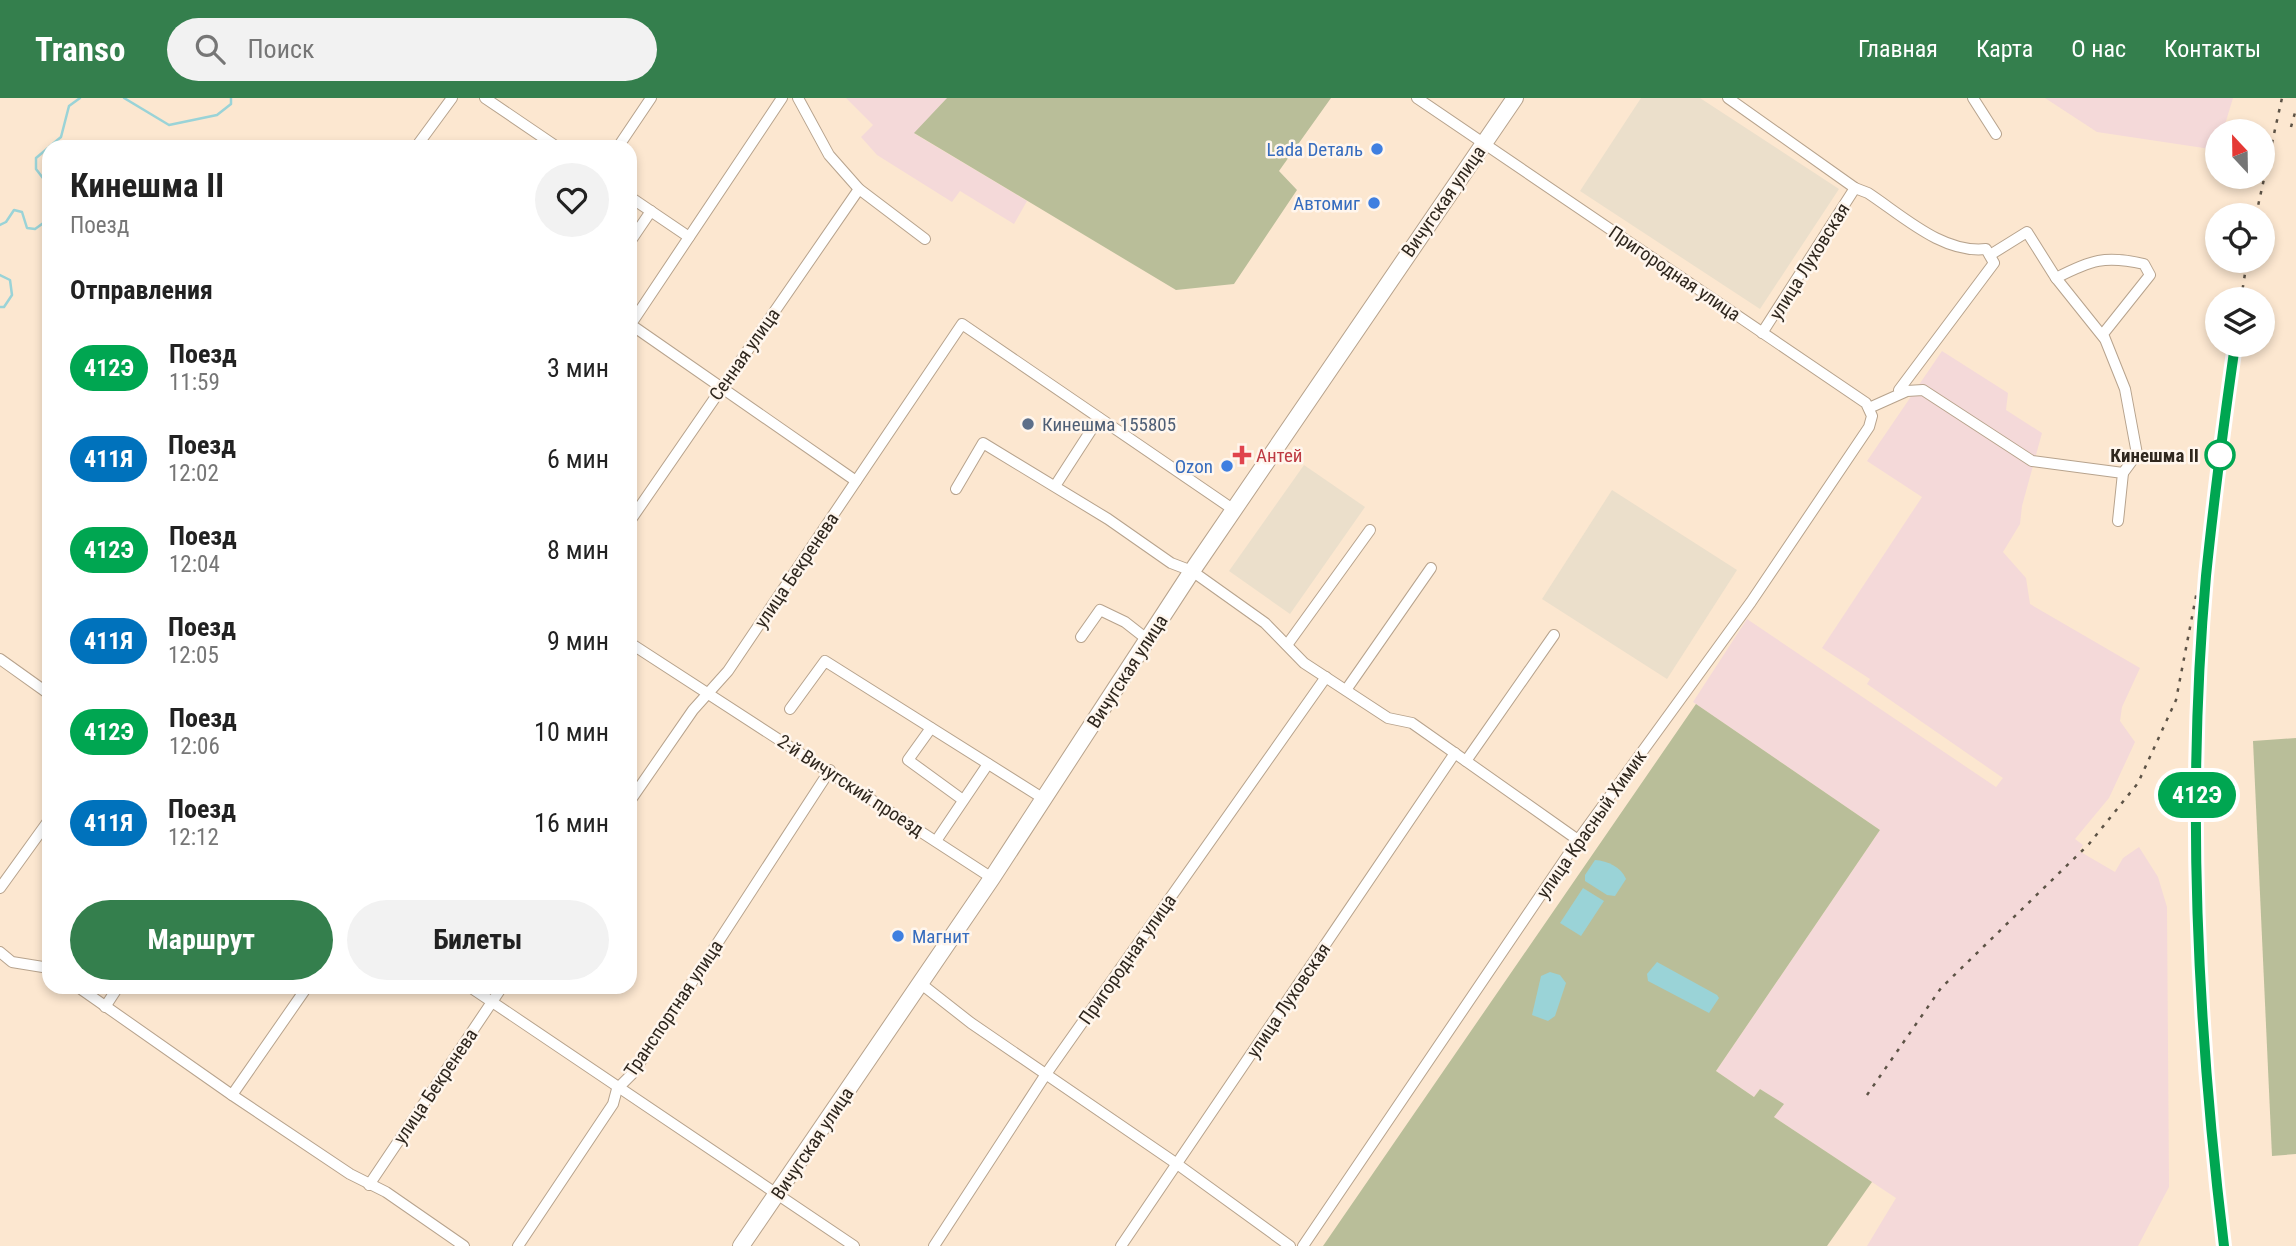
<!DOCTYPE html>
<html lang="ru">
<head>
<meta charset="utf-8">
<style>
	:root { --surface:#fff; --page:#f2f2f2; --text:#222; --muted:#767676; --accent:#347f4d }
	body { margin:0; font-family:"Roboto Condensed",sans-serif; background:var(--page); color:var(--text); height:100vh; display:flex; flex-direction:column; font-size:26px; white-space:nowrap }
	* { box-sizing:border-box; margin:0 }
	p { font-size:23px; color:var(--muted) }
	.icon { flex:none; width:38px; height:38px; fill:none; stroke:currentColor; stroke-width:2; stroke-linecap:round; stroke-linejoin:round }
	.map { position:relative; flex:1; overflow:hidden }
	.details { position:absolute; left:42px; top:42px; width:595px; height:854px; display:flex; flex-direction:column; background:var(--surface); border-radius:21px; box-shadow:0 4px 10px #0003 }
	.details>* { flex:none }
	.badge { padding:0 14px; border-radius:23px; font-size:24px; line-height:46px }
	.needle { width:46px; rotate:338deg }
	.buttons { position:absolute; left:2205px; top:21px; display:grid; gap:14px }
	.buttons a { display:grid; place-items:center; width:70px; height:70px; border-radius:50%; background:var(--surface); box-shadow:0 4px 10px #0003; font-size:35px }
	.map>.badge { position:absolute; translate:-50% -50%; box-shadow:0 0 0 4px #fff }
	h2 { padding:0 28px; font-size:26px; line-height:63px }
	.round { display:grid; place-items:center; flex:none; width:74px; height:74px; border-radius:37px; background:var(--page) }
	.head { display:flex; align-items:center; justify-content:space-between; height:119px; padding:0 28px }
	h1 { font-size:33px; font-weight:700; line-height:52px }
	.cta { display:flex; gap:14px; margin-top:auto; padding:14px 28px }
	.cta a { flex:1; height:80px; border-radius:42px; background:var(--accent); color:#fff; font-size:28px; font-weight:700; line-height:80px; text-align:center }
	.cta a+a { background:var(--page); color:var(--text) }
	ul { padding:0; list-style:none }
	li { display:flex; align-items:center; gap:21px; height:91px; padding:0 28px }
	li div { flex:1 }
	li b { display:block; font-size:26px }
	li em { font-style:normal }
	li .badge { min-width:77px; font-weight:700; text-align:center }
	header { display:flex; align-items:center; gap:42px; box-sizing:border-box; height:98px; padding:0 35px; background:var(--accent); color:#fff }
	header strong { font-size:33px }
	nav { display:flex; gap:38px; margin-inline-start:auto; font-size:24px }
	.search { width:490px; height:63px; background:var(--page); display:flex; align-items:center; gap:18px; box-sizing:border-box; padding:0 24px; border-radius:38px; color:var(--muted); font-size:26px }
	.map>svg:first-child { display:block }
</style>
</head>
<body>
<header>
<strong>Transo</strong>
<div class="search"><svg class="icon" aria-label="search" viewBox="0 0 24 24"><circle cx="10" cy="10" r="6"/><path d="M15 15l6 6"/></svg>Поиск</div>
<nav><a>Главная</a><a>Карта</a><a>О нас</a><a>Контакты</a></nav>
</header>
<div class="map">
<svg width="2296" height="1148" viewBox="0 0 2296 1148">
	<rect width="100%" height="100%" fill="#fce7d0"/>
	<g fill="#f4d9d9">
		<polygon points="846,0 947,0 915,36 1027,103 1014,126 960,93 952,104 877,57 861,39 873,27"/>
		<polygon points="2045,0 2233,0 2223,33 2217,33 2217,52 2097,34"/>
		<polygon points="1942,253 2008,295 2006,312 2042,335 2022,408 2020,426 2003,454 2026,480 2030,506 2140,570 2122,609 2120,623 2135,644 2109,700 2075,741 2083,747 2079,753 2115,774 2123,760 2139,749 2158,779 2167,809 2169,1089 2138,1148 1867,1148 1896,1100 1774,1019 1783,1006 1760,991 1754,999 1716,973 1880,732 1693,604 1747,521 1996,689 2003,680 1867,586 1870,581 1822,550 1922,399 1867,363"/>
	</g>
	<g fill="#ebdfcb">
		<polygon points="1641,0 1700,0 1839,91 1760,211 1580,93"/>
		<polygon points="1304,367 1365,409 1290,516 1229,473"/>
		<polygon points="1612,392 1737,472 1667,581 1542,501"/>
	</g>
	<g fill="#b9be99">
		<polygon points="947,0 1331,0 1279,73 1297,92 1234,186 1176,192 914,35"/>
		<polygon points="1696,606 1880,732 1716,973 1754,999 1760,991 1784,1006 1774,1019 1872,1084 1827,1148 1323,1148"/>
		<polygon points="2296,640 2296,1056 2272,1058 2253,643"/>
	</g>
	<g fill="#9ad3d7">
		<path d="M1595 762C1608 763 1621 769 1626 781L1615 798 1607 797 1585 783V777Z"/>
		<polygon points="1583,790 1604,803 1581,838 1560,825"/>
		<polygon points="1657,864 1717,897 1719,900 1709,915 1648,883 1647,876"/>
		<polygon points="1550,874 1560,877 1566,885 1555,918 1548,923 1532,917 1541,878"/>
	</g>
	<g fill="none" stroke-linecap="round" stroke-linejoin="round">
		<g stroke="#9ad3d7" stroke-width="2.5">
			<polyline points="124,0 169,27 217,17 231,6 231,0"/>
			<polyline points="49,49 61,39 69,8 80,0"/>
			<polyline points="48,50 36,60 36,71 49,88"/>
			<polyline points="0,127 6,124 14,112 22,114 27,130 35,131 49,121"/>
			<polyline points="0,177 10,182 12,197 4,209 0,209"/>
		</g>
		<g stroke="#b7a38d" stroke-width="12">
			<g id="minor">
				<polyline points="485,0 557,49"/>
				<polyline points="798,0 829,57 859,91 925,141"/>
				<path d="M1728 0 1855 90 1868 95C1903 118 1943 156 1986 151L1994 165 1899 292"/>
				<polyline points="1973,0 1996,36"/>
				<polyline points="416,49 452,0"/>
				<polyline points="618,49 651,0"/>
				<polyline points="630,99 689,139"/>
				<polyline points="630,144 651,113"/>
				<path d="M1990 157 2027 134 2056 180C2091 162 2105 157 2144 166L2150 177 2103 236 2125 291 2137 356 2123 375"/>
				<polyline points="2056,180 2104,240"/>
				<polyline points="630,226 856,383"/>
				<polyline points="631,226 782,0"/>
				<polyline points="1762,235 1855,90"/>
				<polyline points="1869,310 1907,293 1923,292 2032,363 2123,375 2118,423"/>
				<polyline points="1055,388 1099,320"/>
				<polyline points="956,391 983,345 1108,421 1171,465 1192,473 1265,525 1304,565 1388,620 1412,625 1578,742"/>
				<polyline points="630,423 859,91"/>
				<polyline points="1081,539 1100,512 1125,524 1148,542"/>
				<polyline points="630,545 992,780"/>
				<polyline points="1287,547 1370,432"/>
				<polyline points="0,561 49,596"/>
				<polyline points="1346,592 1431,470"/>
				<polyline points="790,611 825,563 1044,701"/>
				<polyline points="931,630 908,662 963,702"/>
				<polyline points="1466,663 1554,537"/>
				<polyline points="630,703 693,612 728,573 962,226 1234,412"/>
				<polyline points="936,743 988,666"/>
				<polyline points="0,790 49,722"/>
				<polyline points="0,854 12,864 49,870"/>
				<polyline points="920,885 971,925 1177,1066 1290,1148"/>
				<polyline points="78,889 232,997 350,1076 386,1094 464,1148"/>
				<polyline points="470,889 854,1148"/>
				<polyline points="105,909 118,889"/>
				<polyline points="232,997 307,889"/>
				<polyline points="369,1087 502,889"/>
				<polyline points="518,1148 613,1006 617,991 633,975 830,672"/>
				<polyline points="934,1148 1046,976 1326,579"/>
				<polyline points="1121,1148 1455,655"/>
				<polyline points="1303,1148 1578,742 1751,504 1869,329 1872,318 1866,305 1417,0"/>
			</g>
		</g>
		<g stroke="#b7a38d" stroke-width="18">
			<polyline id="secondary" points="741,1148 992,780 1192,473 1515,0"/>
		</g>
		<use href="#minor" stroke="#fff" stroke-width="10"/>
		<use href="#secondary" stroke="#fff" stroke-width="16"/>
		<g stroke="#5d5346" stroke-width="2.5" stroke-dasharray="3.5 7" stroke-linecap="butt">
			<polyline points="2291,29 2296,11"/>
			<polyline points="2256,117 2282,0"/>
			<polyline points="2241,201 2247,163"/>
			<polyline points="1867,997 1941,890 2089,746 2138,685 2176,602 2197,493"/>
			<path d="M2224 1148C2197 927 2186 700 2206 478 2214 400 2224 324 2235 247"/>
		</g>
	</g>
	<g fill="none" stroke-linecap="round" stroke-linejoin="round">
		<g stroke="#fff" stroke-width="16">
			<path id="line" d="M2224 1148C2197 927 2186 700 2206 478 2214 400 2224 324 2235 247"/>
		</g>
		<use href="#line" stroke="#00a651" stroke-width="10"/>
	</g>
	<g fill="#3f7fe0" stroke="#fff6ed" stroke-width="2.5">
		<circle cx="1377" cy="51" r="7"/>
		<circle cx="1374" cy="105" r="7"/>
		<circle cx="1227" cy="368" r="7"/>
		<circle cx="898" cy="838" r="7"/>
	</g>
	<circle fill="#5c6f8a" stroke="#fff6ed" stroke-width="2.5" cx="1028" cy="326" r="7"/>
	<path fill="#e0444e" stroke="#fff6ed" stroke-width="2.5" d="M1238.5 346.5h7v7h7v7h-7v7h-7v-7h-7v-7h7z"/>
	<circle fill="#fff" stroke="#00a651" stroke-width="3.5" cx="2220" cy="357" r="14"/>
	<g text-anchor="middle" stroke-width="5" stroke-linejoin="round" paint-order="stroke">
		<g font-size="19" fill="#366cbe" stroke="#fff6ed" text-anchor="end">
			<text x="1363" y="58">Lada Dеталь</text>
			<text x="1360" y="112">Автомиг</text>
			<text x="1213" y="375">Ozon</text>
			<text x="912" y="845" text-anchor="start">Магнит</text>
		</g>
		<g font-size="19" fill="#2f271e" stroke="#fff6ed">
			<text transform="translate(1443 103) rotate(-55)" y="7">Вичугская улица</text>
			<text transform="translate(1809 163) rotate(-58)" y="7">улица Луховская</text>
			<text transform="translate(1675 175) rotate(34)" y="7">Пригородная улица</text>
			<text transform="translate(744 256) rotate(-55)" y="7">Сенная улица</text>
			<text transform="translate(796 472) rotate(-56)" y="7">улица Бекренева</text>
			<text transform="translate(1127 573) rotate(-57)" y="7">Вичугская улица</text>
			<text transform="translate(851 687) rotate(33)" y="7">2-й Вичугский проезд</text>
			<text transform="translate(1591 726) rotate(-55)" y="7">улица Красный Химик</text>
			<text transform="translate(1127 861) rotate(-55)" y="7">Пригородная улица</text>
			<text transform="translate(1288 902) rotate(-56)" y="7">улица Луховская</text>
			<text transform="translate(673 910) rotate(-56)" y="7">Транспортная улица</text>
			<text transform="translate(435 988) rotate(-56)" y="7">улица Бекренева</text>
			<text transform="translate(812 1045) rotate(-56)" y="7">Вичугская улица</text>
		</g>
		<g font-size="19" fill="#4e5e75" stroke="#fff6ed" text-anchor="start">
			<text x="1042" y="333">Кинешма 155805</text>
		</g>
		<g font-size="19" fill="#be3a42" stroke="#fff6ed" text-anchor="start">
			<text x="1256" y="364">Антей</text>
		</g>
		<g font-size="19" font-weight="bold" fill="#2f271e" stroke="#fff6ed" text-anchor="end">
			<text x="2199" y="364">Кинешма II</text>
		</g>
	</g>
</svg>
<div class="buttons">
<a><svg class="needle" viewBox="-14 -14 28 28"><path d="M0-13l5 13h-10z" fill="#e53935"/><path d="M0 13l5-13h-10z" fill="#767676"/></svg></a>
<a><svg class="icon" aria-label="locate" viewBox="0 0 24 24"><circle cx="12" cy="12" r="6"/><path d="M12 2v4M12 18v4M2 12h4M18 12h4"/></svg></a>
<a><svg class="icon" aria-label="layers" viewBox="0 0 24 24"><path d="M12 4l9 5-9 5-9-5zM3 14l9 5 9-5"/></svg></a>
</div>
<b class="badge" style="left:2197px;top:697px;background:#00a651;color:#fff">412Э</b>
<section class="details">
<div class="head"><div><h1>Кинешма II</h1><p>Поезд</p></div><a class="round"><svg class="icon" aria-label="heart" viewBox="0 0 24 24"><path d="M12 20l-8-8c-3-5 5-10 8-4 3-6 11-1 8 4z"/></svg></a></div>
<h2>Отправления</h2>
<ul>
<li><span class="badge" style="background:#00a651;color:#fff">412Э</span><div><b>Поезд</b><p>11:59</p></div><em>3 мин</em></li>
<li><span class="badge" style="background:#0072bc;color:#fff">411Я</span><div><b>Поезд</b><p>12:02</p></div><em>6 мин</em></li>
<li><span class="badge" style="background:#00a651;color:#fff">412Э</span><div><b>Поезд</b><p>12:04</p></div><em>8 мин</em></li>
<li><span class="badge" style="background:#0072bc;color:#fff">411Я</span><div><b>Поезд</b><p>12:05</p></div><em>9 мин</em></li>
<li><span class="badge" style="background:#00a651;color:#fff">412Э</span><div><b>Поезд</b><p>12:06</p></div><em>10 мин</em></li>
<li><span class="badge" style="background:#0072bc;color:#fff">411Я</span><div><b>Поезд</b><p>12:12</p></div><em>16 мин</em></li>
</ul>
<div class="cta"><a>Маршрут</a><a>Билеты</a></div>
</section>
</div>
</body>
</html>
